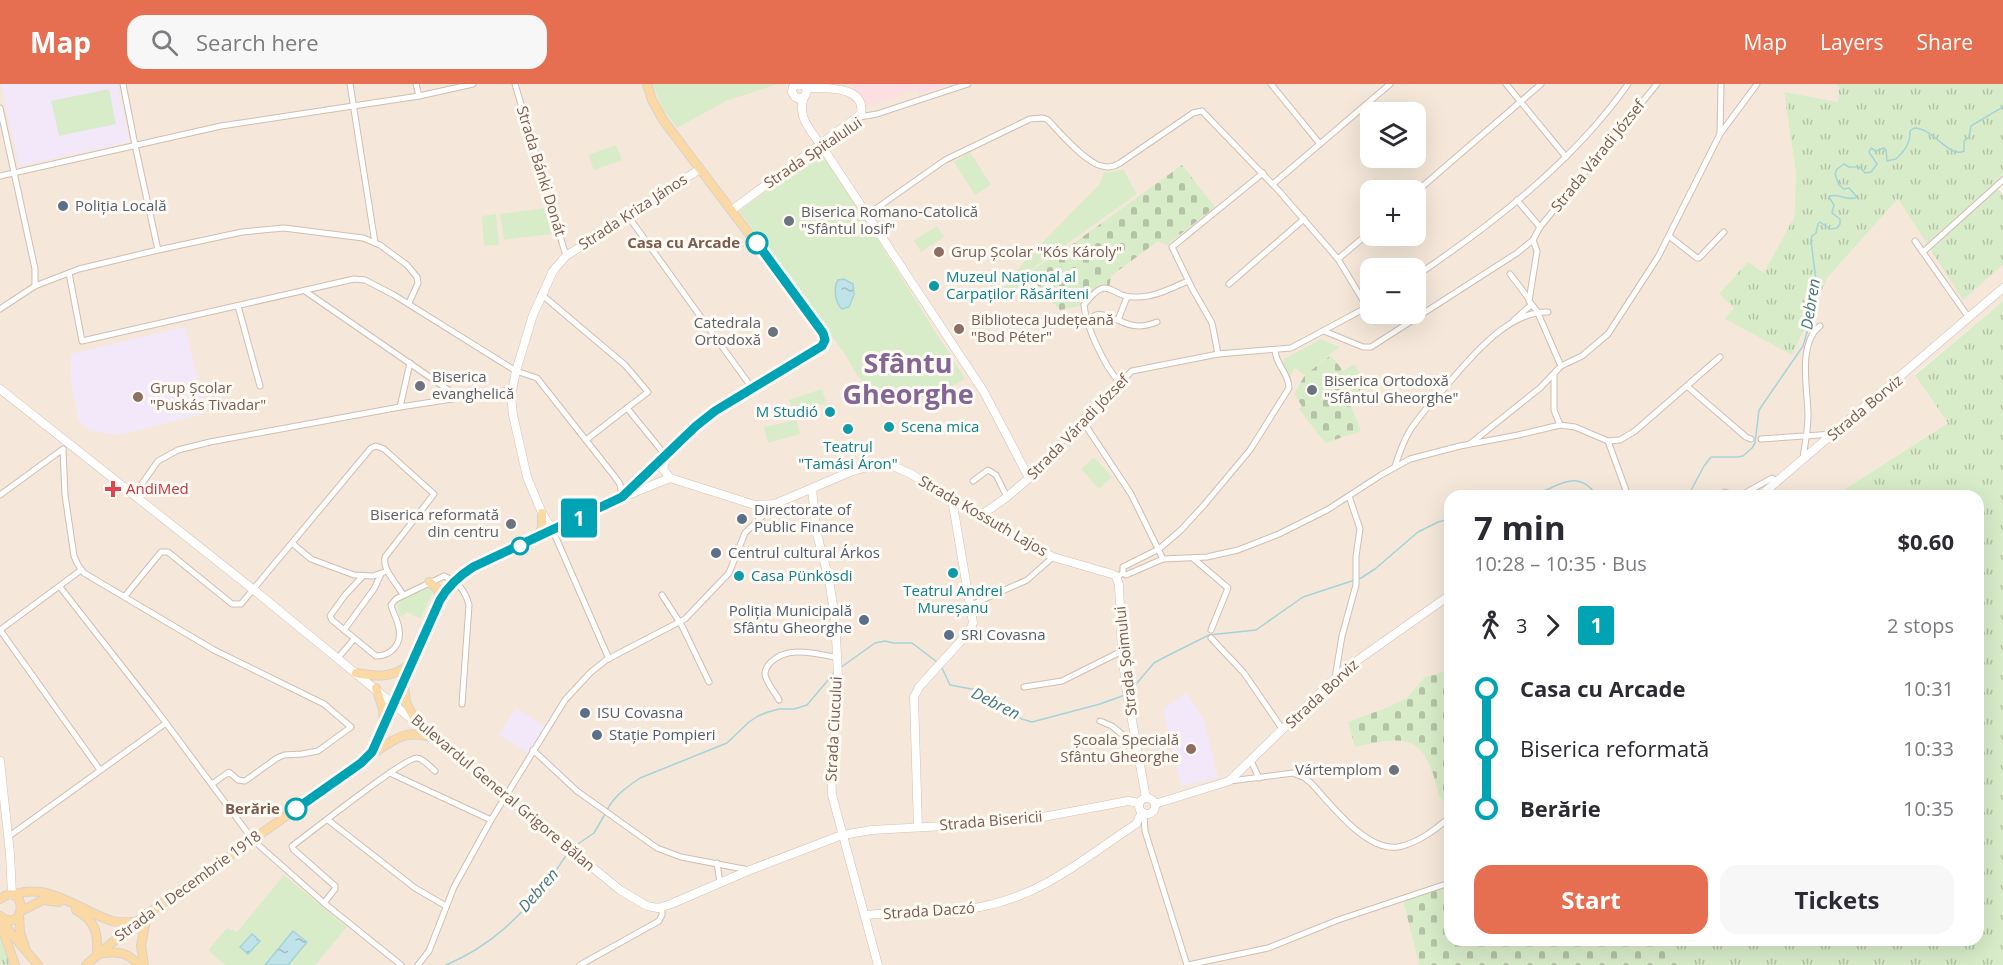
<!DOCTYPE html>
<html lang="en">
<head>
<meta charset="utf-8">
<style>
	:root { --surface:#fff; --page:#f7f7f7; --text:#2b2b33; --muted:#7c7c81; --accent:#e76f51 }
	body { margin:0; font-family:"Open Sans",sans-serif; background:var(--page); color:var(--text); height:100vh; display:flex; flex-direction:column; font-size:22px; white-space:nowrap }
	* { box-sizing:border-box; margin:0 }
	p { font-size:20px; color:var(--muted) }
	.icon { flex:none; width:33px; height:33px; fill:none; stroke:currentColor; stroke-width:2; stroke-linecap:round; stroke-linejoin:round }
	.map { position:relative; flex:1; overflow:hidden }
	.details { position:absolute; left:1444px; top:406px; width:540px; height:456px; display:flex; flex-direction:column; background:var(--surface); border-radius:18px; box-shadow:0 6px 24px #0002 }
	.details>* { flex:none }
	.badge { padding:0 12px; border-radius:4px; font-size:21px; line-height:39px }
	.tools { position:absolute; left:1360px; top:18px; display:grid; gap:12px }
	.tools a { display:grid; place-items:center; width:66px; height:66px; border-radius:12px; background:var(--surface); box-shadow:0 6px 24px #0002; font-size:30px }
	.map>.badge { position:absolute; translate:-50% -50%; box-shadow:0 0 0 3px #fff }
	.legs { display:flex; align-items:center; gap:9px; height:66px; padding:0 30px; font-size:20px }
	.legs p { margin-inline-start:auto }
	.summary { display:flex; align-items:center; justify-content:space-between; height:102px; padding:0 30px }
	h1 { font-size:33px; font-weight:700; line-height:45px }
	.button { display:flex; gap:12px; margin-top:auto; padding:12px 30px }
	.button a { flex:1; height:69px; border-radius:18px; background:var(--accent); color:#fff; font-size:24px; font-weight:700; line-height:69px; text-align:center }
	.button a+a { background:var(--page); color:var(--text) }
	ul { padding:0 30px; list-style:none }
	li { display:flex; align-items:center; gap:21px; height:60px; font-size:22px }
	li i { display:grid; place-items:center; width:9px; height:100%; margin:0 8px; background:currentColor }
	li i::after { content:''; width:15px; height:15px; margin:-8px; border:4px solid; border-radius:50%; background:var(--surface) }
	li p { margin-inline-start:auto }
	li:first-child i { background:linear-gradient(#0000 50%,currentColor 0) }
	li:last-child i { background:linear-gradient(currentColor 50%,#0000 0) }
	header { display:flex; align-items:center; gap:36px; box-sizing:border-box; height:84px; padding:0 30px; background:var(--accent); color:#fff }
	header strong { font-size:28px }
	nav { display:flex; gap:33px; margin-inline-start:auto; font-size:21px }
	.search { width:420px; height:54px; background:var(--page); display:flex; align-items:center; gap:15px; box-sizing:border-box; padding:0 21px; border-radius:18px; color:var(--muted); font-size:22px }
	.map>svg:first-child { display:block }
</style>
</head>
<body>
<header>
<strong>Map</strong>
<div class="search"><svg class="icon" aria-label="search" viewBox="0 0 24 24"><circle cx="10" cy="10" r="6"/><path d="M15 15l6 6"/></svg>Search here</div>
<nav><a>Map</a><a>Layers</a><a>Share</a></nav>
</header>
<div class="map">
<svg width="2003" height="881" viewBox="0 0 2003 881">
	<defs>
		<pattern id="grass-tufts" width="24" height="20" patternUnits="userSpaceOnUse" patternTransform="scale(1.5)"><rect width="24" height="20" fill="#d8ecc9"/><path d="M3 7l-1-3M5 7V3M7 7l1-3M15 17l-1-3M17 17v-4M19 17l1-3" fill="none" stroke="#b4c2a5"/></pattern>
		<pattern id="cemetery-stones" width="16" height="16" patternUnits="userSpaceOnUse" patternTransform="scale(1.5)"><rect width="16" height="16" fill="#d8ecc9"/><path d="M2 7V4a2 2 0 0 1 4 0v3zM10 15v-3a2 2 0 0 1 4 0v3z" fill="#b4c2a5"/></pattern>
		<pattern id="water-ripples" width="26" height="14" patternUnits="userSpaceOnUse" patternTransform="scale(1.5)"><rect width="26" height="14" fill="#bfe3e8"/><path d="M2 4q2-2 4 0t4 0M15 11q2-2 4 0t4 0" fill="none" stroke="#a0bbbe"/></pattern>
	</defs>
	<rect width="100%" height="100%" fill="#fdf6ec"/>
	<path fill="#f5e8da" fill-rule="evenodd" d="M0 0H1834L1839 2 1838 18 1784 9 1796 90 1794 133 1764 190 1720 211 1735 224 1726 235 1792 270 1828 193 1898 115 1963 215 2003 181V217L1915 290 1948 339 1834 412H1450V856L1677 881H12L0 848ZM1371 28H1416V74H1371ZM1371 106H1416V152H1371ZM1371 184H1416V230H1371Z"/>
	<g fill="#f3e8fa">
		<polygon points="1,0 117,0 130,58 19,82"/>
		<polygon points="185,243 206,329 119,351 90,347 78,336 71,296 71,270"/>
		<polygon points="1187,609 1204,637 1218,694 1181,702 1163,625"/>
		<polygon points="516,624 545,642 528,669 499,651"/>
	</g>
	<polygon fill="#fbdfe3" points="850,0 950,0 919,11 916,5 869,23"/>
	<g fill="url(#grass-tufts)">
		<polygon points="1834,0 2003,0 2003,98 1997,104 2003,110 2003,181 1963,216 1898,115 1828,193 1792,271 1725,235 1734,224 1719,210 1748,178 1764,189 1794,133 1796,90 1784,8 1838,18 1839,2"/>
		<polygon points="2003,217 2003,881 1677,881 1657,857 1978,856 1978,412 1834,412 1948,339 1915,291"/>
		<polygon points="0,848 12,881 0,881"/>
	</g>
	<g fill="url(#cemetery-stones)">
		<polygon points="1182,81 1215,123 1169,159 1166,161 1158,157 1111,192 1109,205 1093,209 1084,221 1060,226 1027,190 1081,154"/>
		<polygon points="1331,271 1343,287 1354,280 1365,297 1351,322 1361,347 1325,359 1299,325 1302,322 1294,310 1305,291"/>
		<path d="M1450 586V720C1438 716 1439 711 1436 700 1423 648 1399 653 1355 663L1348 638 1389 623 1407 614 1425 593Z"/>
		<polygon points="1450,798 1450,856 1661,857 1679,881 1419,881 1403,815"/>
	</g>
	<g fill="#d8ecc9">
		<polygon points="652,0 778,0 726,17 677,44 663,25"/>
		<polygon points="109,5 116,40 59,52 51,17"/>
		<polygon points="616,61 622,76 594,86 588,71"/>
		<polygon points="822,67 965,295 926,316 924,313 904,319 892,317 877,324 844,269 739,127"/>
		<polygon points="970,68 991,101 975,111 954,78"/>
		<polygon points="1123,85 1137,110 1025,190 1029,196 1000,216 996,212 1029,172 1100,100 1104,88 1112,88"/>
		<polygon points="545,124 552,150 504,156 500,130"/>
		<polygon points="496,130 499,161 484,162 482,132"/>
		<polygon points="937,142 944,153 921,168 914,156"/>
		<polygon points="1321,255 1339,263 1305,291 1295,284 1290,292 1282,280 1284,275"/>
		<polygon points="822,305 826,319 794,330 789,316"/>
		<polygon points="796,336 800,350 768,359 764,343"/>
		<polygon points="1094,373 1112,393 1099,405 1081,385"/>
		<polygon points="431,502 434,507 420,535 407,528 405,531 399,532 397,516"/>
		<polygon points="284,791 347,843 315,881 225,881 208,866 227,844 237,848"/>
	</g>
	<g fill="url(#water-ripples)" stroke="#a5d3da" stroke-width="1.5">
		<path d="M844 195 853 200 854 211 849 223 842 225C835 219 833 204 838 196Z"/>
		<polygon points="293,847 307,858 288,881 265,881"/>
		<polygon points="252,850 260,857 248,870 240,863"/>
	</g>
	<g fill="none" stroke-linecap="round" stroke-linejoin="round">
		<g stroke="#a5d3da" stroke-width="1.5">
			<path d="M1532 412C1558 403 1577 383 1597 412"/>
			<path d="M1688 412 1704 382 1711 373H1738L1743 372 1752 364 1755 359 1759 326 1803 262 1810 238 1816 196 1811 157 1812 152 1816 149 1818 140 1820 138 1830 145 1837 144 1840 140V135L1832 129 1834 121 1829 113 1830 112C1839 109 1848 118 1857 113L1849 104 1844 105 1839 101 1835 90 1837 85 1844 80 1849 83H1860L1865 89 1871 88 1877 80 1869 68 1871 64 1876 67 1884 64 1886 66 1887 77 1896 75C1904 68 1911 58 1910 47L1914 44C1934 44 1949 75 1964 67V57L1969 53 1971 42 2003 23"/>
			<polyline points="840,584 875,559 885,557 893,559 912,559 937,578"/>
			<polyline points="942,584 950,601 977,606 1022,635 1032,638 1100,620 1125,611"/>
			<polyline points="1131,606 1154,579 1165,573 1209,551 1256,546 1303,513 1361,494 1375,485 1418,448 1438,438 1450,435"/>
			<path d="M607 726C614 712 627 703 640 694L727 659 749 638 758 632 768 628 779 625H794L807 621 834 589"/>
			<polyline points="572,764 594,749 605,730"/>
			<path d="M446 881C491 862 520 833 550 795 557 786 562 776 569 768"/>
		</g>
		<g stroke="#d1beb0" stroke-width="7">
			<g id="street">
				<polyline points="123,0 135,61 158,166"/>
				<polyline points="350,0 375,159"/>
				<polyline points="416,0 419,12"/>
				<polyline points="515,0 566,172"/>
				<polyline points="1271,0 1320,60"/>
				<polyline points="1506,0 1566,73"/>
				<polyline points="0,24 35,185 35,202"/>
				<polyline points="860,33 877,30 968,0"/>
				<polyline points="1720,49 1721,0"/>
				<polyline points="0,92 221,42 419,12 473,0"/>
				<polyline points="1273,100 1390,0"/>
				<polyline points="1416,108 1541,0"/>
				<polyline points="1517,116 1540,143"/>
				<path d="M867 131 945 76 1030 35 1043 34 1048 36C1059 48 1087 80 1102 82 1108 84 1115 82 1120 79L1193 29 1202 27 1279 107 1338 175 1367 223"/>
				<polyline points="628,132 752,304"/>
				<polyline points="1669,152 1697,174 1699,174 1724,148"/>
				<polyline points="1533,156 1537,167 1529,217 1537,227 1561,282"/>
				<polyline points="1915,157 1969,234"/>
				<polyline points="1923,168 2003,96"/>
				<polyline points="1338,175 1371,147"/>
				<polyline points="69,189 82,257 354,195 365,196 394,211 516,287 537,294 615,393 620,400 622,413"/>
				<polyline points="1510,190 1529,215"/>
				<path d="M1416 192C1494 139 1573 78 1628 0"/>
				<polyline points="1229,200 1304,135"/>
				<polyline points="305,207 460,314"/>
				<polyline points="541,210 625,281 648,308 627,324"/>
				<polyline points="238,222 260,302"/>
				<polyline points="0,225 35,202 79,185 158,166 242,148 284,144 363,154 380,161 407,181 417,193 418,199 409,219"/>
				<path d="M1118 236C1132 243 1142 244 1157 238"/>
				<polyline points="1514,236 1531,221"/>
				<path d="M1088 239C1098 222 1106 235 1118 236L1127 213"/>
				<polyline points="1324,247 1363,263 1371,263 1517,169 1533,156 1540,143 1657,0"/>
				<polyline points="1218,270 1212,239 1193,206 1172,163 1263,89"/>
				<polyline points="1554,290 1554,326 1560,341"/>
				<path d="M1119 298C1104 281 1086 243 1084 221 1110 187 1109 215 1137 213 1155 213 1172 204 1188 197"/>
				<polyline points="1688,303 1746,353 1751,355"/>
				<polyline points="400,323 410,279"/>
				<polyline points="1082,336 1131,410 1163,475"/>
				<polyline points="1761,355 1834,350"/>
				<polyline points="586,356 627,324 666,372"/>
				<polyline points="1608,357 1628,412"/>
				<polyline points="1471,359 1540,304 1561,282 1582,272 1608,250 1658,173 1720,50 1757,0"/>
				<polyline points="63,366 65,411 74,472 78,481 84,489 214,566 324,620 351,643 318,667 302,670 284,671 277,674 245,697 238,696 229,688 212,700"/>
				<path d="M1803 374C1805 360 1808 346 1808 332 1808 306 1797 260 1820 242"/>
				<path d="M1395 382C1399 370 1403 358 1409 348 1420 330 1434 316 1447 301 1471 273 1508 227 1548 228"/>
				<polyline points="1029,394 1088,329 1132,287 1218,270 1291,264 1371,221"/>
				<polyline points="973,397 988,386 996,391 1007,413"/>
				<polyline points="0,411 63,365"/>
				<polyline points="134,411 158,377 178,366 210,358 400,323 511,306"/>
				<polyline points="1719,412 1725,408 1734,412"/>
				<polyline points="1740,412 1772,394 1778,398"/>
				<polyline points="553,447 609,575"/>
				<polyline points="292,459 311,475 354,491 373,492 387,487"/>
				<polyline points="1194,475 1228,504 1211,546"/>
				<polyline points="1123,489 1126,491 1163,475 1207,473 1238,466 1279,450 1327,426 1381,391 1410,375 1460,362 1518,351 1560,341 1575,343 1608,357 1620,356 1635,347 1720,273"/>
				<path d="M1120 491 1123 489V483L1159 465 1181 446 1204 421 1250 366 1289 304C1289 289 1276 282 1275 266"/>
				<path d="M362 493 345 511 330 532 332 536 376 572C391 572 402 560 399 545 398 537 393 529 391 521L396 515 444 492C458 498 465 506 469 521L462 620"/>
				<polyline points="60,503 157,627 253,756 324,819 401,881"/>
				<polyline points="662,511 682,542 709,598"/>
				<path d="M125 512 161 468H168L232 520H241L371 364 376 362 384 365 434 410 385 473C382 486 397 499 403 511"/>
				<polyline points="971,521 1027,496 1053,473"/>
				<polyline points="0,546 100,686"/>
				<polyline points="0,546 81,486"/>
				<polyline points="344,546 374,505 381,490"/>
				<polyline points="1211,554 1244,589 1283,646"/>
				<polyline points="338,574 354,555"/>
				<polyline points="1335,594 1342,552 1356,501 1356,472 1360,445 1349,412"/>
				<polyline points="1024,603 1062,597 1122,567"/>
				<path d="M779 616C775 608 766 599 765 590 765 585 768 581 771 578 789 561 815 570 836 573"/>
				<polyline points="1100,637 1112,642 1136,662"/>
				<polyline points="533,666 577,707 657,764 681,773 749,786"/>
				<polyline points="1251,677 1259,694"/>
				<polyline points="390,689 491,736"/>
				<path d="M1230 697 1293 689 1305 694 1311 699C1330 719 1366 768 1398 763 1418 759 1435 746 1450 733"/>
				<polyline points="1144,730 1145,747 1187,881"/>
				<polyline points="328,736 415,804 446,822"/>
				<polyline points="8,753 166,639"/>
				<polyline points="717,779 720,799"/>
				<path d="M324 819 335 805V802L293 765 292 762C309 750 406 672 417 674 423 674 430 683 435 687"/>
				<polyline points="418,881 429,867 454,803 491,736 565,616 590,589 606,576 685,535 729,489 745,449 775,420"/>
				<polyline points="580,881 659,837 662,831 662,823"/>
				<polyline points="1188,881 1268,864 1338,836 1443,801"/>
			</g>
		</g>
		<g stroke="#d6c0b0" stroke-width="9">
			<g id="secondary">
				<polyline points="798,0 793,3 792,8 795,13 799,15 805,12 807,7 805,2 799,0"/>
				<path d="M804 13C798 30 806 40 815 53"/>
				<polyline points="825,67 984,308 1029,394 1007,413 980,432"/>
				<path d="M732 126 861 30C866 1 824 4 806 4"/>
				<polyline points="0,305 254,506 620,806 647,822 658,824 671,820 750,786 842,751 872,746 1016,738 1128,717 1139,719"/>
				<polyline points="666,372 663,385 670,394"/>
				<polyline points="812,405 817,450 829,496 835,534 839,611 831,683 832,711 878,881"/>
				<polyline points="1760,412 2003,204"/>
				<polyline points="623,413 670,394 755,421 775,420 850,388 871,382 891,381 911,390 1002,446 1053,473 1112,490 1116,492 1119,501 1122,567 1126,603 1146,714"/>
				<polyline points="553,447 542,429 527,393 513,331 511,312 516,287 533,231 553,187 566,172 700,85"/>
				<polyline points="0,677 10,770 12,811"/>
				<circle cx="1147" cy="722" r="8"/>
				<polyline points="1155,720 1229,697 1345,585 1450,511"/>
				<polyline points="918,743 914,613 919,603 969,548 973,539 952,415"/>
				<path d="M865 831C903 827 942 830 980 823 1044 811 1084 774 1136 740L1142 728"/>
			</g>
		</g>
		<g stroke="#dad1cd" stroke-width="10">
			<g id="primary">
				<polyline points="537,455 542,443 542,429"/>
				<polyline points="429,498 438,505 440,516"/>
				<path d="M356 589C377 593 393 594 410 580"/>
				<polyline points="404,601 406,619 416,637"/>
				<polyline points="376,604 383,625 384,639"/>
				<path d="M371 671C396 654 406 644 437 655"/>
				<path d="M13 811C48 797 80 827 112 837 120 839 128 838 136 838"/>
				<path d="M0 815C27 794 28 852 0 832"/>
				<path d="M76 826C96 837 98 849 97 870"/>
				<polyline points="21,827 43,816 59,818"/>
				<polyline points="19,830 20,849 25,863"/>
				<polyline points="0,832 10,848 38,881"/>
				<polyline points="1,841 15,881"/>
				<path d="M98 870C114 867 128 867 138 881"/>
				<path d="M86 881 136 838 361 679 372 668 377 659 440 516C448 502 459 492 473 483L622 413 696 342 715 327 743 308 819 265 824 260 823 249 808 228 663 36 652 16 647 0"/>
				<polyline points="144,881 141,862 147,830"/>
			</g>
		</g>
		<use href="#street" stroke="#fff" stroke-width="5"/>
		<use href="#secondary" stroke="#fff" stroke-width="8"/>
		<use href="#primary" stroke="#fbd9a5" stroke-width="8"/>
		<g stroke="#d6c0b0" stroke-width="9" stroke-linecap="butt">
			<polyline id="secondary-bridge" points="815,53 825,67"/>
		</g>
		<use href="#secondary-bridge" stroke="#fff" stroke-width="8"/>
	</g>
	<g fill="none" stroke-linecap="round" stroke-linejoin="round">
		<g stroke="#fff" stroke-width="14">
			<path id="line-1" d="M296 725 361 679 372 668 440 516C448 502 459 492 473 483L622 413 696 342 715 327 822 262 825 256 823 249 757 159"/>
		</g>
		<use href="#line-1" stroke="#00a3b4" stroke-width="9"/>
	</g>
	<g fill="#5c6f8a" stroke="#fffaf3" stroke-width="2">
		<circle cx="63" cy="122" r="6"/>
		<circle cx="742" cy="435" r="6"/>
		<circle cx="716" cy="469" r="6"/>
		<circle cx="864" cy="536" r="6"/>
		<circle cx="949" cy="551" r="6"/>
		<circle cx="585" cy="629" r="6"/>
		<circle cx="597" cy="651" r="6"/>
	</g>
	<g fill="#6b7280" stroke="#fffaf3" stroke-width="2">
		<circle cx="789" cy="137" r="6"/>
		<circle cx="773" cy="248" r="6"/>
		<circle cx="420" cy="302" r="6"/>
		<circle cx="1312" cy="306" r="6"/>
		<circle cx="511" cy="440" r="6"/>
		<circle cx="1394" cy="686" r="6"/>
	</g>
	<g fill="#fff" stroke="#00a3b4" stroke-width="3">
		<circle cx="757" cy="159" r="10"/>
		<circle cx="520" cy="462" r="8"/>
		<circle cx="296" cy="725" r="10"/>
	</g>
	<g fill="#8d6e63" stroke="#fffaf3" stroke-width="2">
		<circle cx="939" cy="168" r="6"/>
		<circle cx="959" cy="245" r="6"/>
		<circle cx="138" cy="313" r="6"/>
		<circle cx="1191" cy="665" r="6"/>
	</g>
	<g fill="#0f9aa8" stroke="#fffaf3" stroke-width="2">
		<circle cx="934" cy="202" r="6"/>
		<circle cx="830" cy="328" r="6"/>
		<circle cx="889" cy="343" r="6"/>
		<circle cx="848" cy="345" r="6"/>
		<circle cx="953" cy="489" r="6"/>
		<circle cx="739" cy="492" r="6"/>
	</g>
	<path fill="#e0444e" stroke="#fffaf3" stroke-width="2" d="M110 396h6v6h6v6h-6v6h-6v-6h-6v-6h6z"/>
	<g text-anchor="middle" stroke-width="6" stroke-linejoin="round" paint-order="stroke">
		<g font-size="15" fill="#7a5c4d" stroke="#fffaf3">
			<text transform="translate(813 69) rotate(-34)" y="5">Strada Spitalului</text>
			<text transform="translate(1598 72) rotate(-51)" y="5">Strada Váradi József</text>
			<text transform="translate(541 87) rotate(73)" y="5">Strada Bánki Donát</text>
			<text transform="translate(633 128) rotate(-33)" y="5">Strada Kriza János</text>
			<text transform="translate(1865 324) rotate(-40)" y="5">Strada Borviz</text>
			<text transform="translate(1078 343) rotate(-46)" y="5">Strada Váradi József</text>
			<text transform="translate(983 432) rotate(30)" y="5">Strada Kossuth Lajos</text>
			<text transform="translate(1126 577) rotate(-96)" y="5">Strada Șoimului</text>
			<text transform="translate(1322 610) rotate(-43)" y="5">Strada Borviz</text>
			<text transform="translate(834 645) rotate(-87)" y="5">Strada Ciucului</text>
			<text transform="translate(503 709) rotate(40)" y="5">Bulevardul General Grigore Bălan</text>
			<text transform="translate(991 737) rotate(-5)" y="5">Strada Bisericii</text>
			<text transform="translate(188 802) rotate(-36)" y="5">Strada 1 Decembrie 1918</text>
			<text transform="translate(929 827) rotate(-4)" y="5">Strada Daczó</text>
		</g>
		<g font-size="15" fill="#4e5e75" stroke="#fffaf3" text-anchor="start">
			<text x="75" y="127">Poliția Locală</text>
			<text x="754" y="431">Directorate of<tspan x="754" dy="17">Public Finance</tspan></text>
			<text x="728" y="474">Centrul cultural Árkos</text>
			<text x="852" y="532" text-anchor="end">Poliția Municipală<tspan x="852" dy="17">Sfântu Gheorghe</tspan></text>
			<text x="961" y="556">SRI Covasna</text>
			<text x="597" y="634">ISU Covasna</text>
			<text x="609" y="656">Stație Pompieri</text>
		</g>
		<g font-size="15" fill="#5b616d" stroke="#fffaf3" text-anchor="start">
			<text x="801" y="133">Biserica Romano-Catolică<tspan x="801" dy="17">"Sfântul Iosif"</tspan></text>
			<text x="761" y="244" text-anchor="end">Catedrala<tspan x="761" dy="17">Ortodoxă</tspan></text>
			<text x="432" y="298">Biserica<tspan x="432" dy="17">evanghelică</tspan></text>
			<text x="1324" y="302">Biserica Ortodoxă<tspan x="1324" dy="17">"Sfântul Gheorghe"</tspan></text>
			<text x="499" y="436" text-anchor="end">Biserica reformată<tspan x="499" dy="17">din centru</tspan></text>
			<text x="1382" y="691" text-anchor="end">Vártemplom</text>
		</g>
		<g font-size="15" font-weight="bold" fill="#7a5c4d" stroke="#fffaf3" text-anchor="end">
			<text x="740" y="164">Casa cu Arcade</text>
			<text x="280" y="730">Berărie</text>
		</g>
		<g font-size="15" fill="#785e54" stroke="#fffaf3" text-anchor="start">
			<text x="951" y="173">Grup Școlar "Kós Károly"</text>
			<text x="971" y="241">Biblioteca Județeană<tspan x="971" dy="17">"Bod Péter"</tspan></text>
			<text x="150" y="309">Grup Școlar<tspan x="150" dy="17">"Puskás Tivadar"</tspan></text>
			<text x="1179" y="661" text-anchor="end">Școala Specială<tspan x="1179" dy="17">Sfântu Gheorghe</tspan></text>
		</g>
		<g font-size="15" fill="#0d838f" stroke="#fffaf3" text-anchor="start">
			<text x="946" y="198">Muzeul Național al<tspan x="946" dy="17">Carpaților Răsăriteni</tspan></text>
			<text x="818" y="333" text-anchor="end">M Studió</text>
			<text x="901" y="348">Scena mica</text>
			<text x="848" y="368" text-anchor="middle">Teatrul<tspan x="848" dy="17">"Tamási Áron"</tspan></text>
			<text x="751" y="497">Casa Pünkösdi</text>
			<text x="953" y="512" text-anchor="middle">Teatrul Andrei<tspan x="953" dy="17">Mureșanu</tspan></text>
		</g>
		<g font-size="15" fill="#be3a42" stroke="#fffaf3" text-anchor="start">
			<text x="126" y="410">AndiMed</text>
		</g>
		<g font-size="16" font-style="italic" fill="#437c86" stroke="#fffaf3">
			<text transform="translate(1810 220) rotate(-81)" y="6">Debren</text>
			<text transform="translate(996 619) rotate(27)" y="6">Debren</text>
			<text transform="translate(538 806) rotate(-49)" y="6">Debren</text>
		</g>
		<g font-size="27" font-weight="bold" fill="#846695" stroke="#fffaf3">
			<text x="908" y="289">Sfântu<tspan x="908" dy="31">Gheorghe</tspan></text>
		</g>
	</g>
</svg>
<div class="tools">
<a><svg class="icon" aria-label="layers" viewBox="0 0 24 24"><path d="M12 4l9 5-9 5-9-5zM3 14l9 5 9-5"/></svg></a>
<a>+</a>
<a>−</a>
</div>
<b class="badge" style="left:579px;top:434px;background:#00a3b4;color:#fff">1</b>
<section class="details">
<div class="summary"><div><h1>7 min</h1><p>10:28 – 10:35 · Bus</p></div><b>$0.60</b></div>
<div class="legs"><svg class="icon" aria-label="walk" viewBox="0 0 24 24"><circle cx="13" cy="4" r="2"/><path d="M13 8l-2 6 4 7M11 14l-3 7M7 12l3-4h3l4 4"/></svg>3<svg class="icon" aria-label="forward" viewBox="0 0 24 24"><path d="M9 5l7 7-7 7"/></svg><b class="badge" style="background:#00a3b4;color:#fff">1</b><p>2 stops</p></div>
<ul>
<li><i style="color:#00a3b4"></i><b>Casa cu Arcade</b><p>10:31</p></li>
<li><i style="color:#00a3b4"></i><span>Biserica reformată</span><p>10:33</p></li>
<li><i style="color:#00a3b4"></i><b>Berărie</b><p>10:35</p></li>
</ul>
<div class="button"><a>Start</a><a>Tickets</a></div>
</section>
</div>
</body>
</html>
